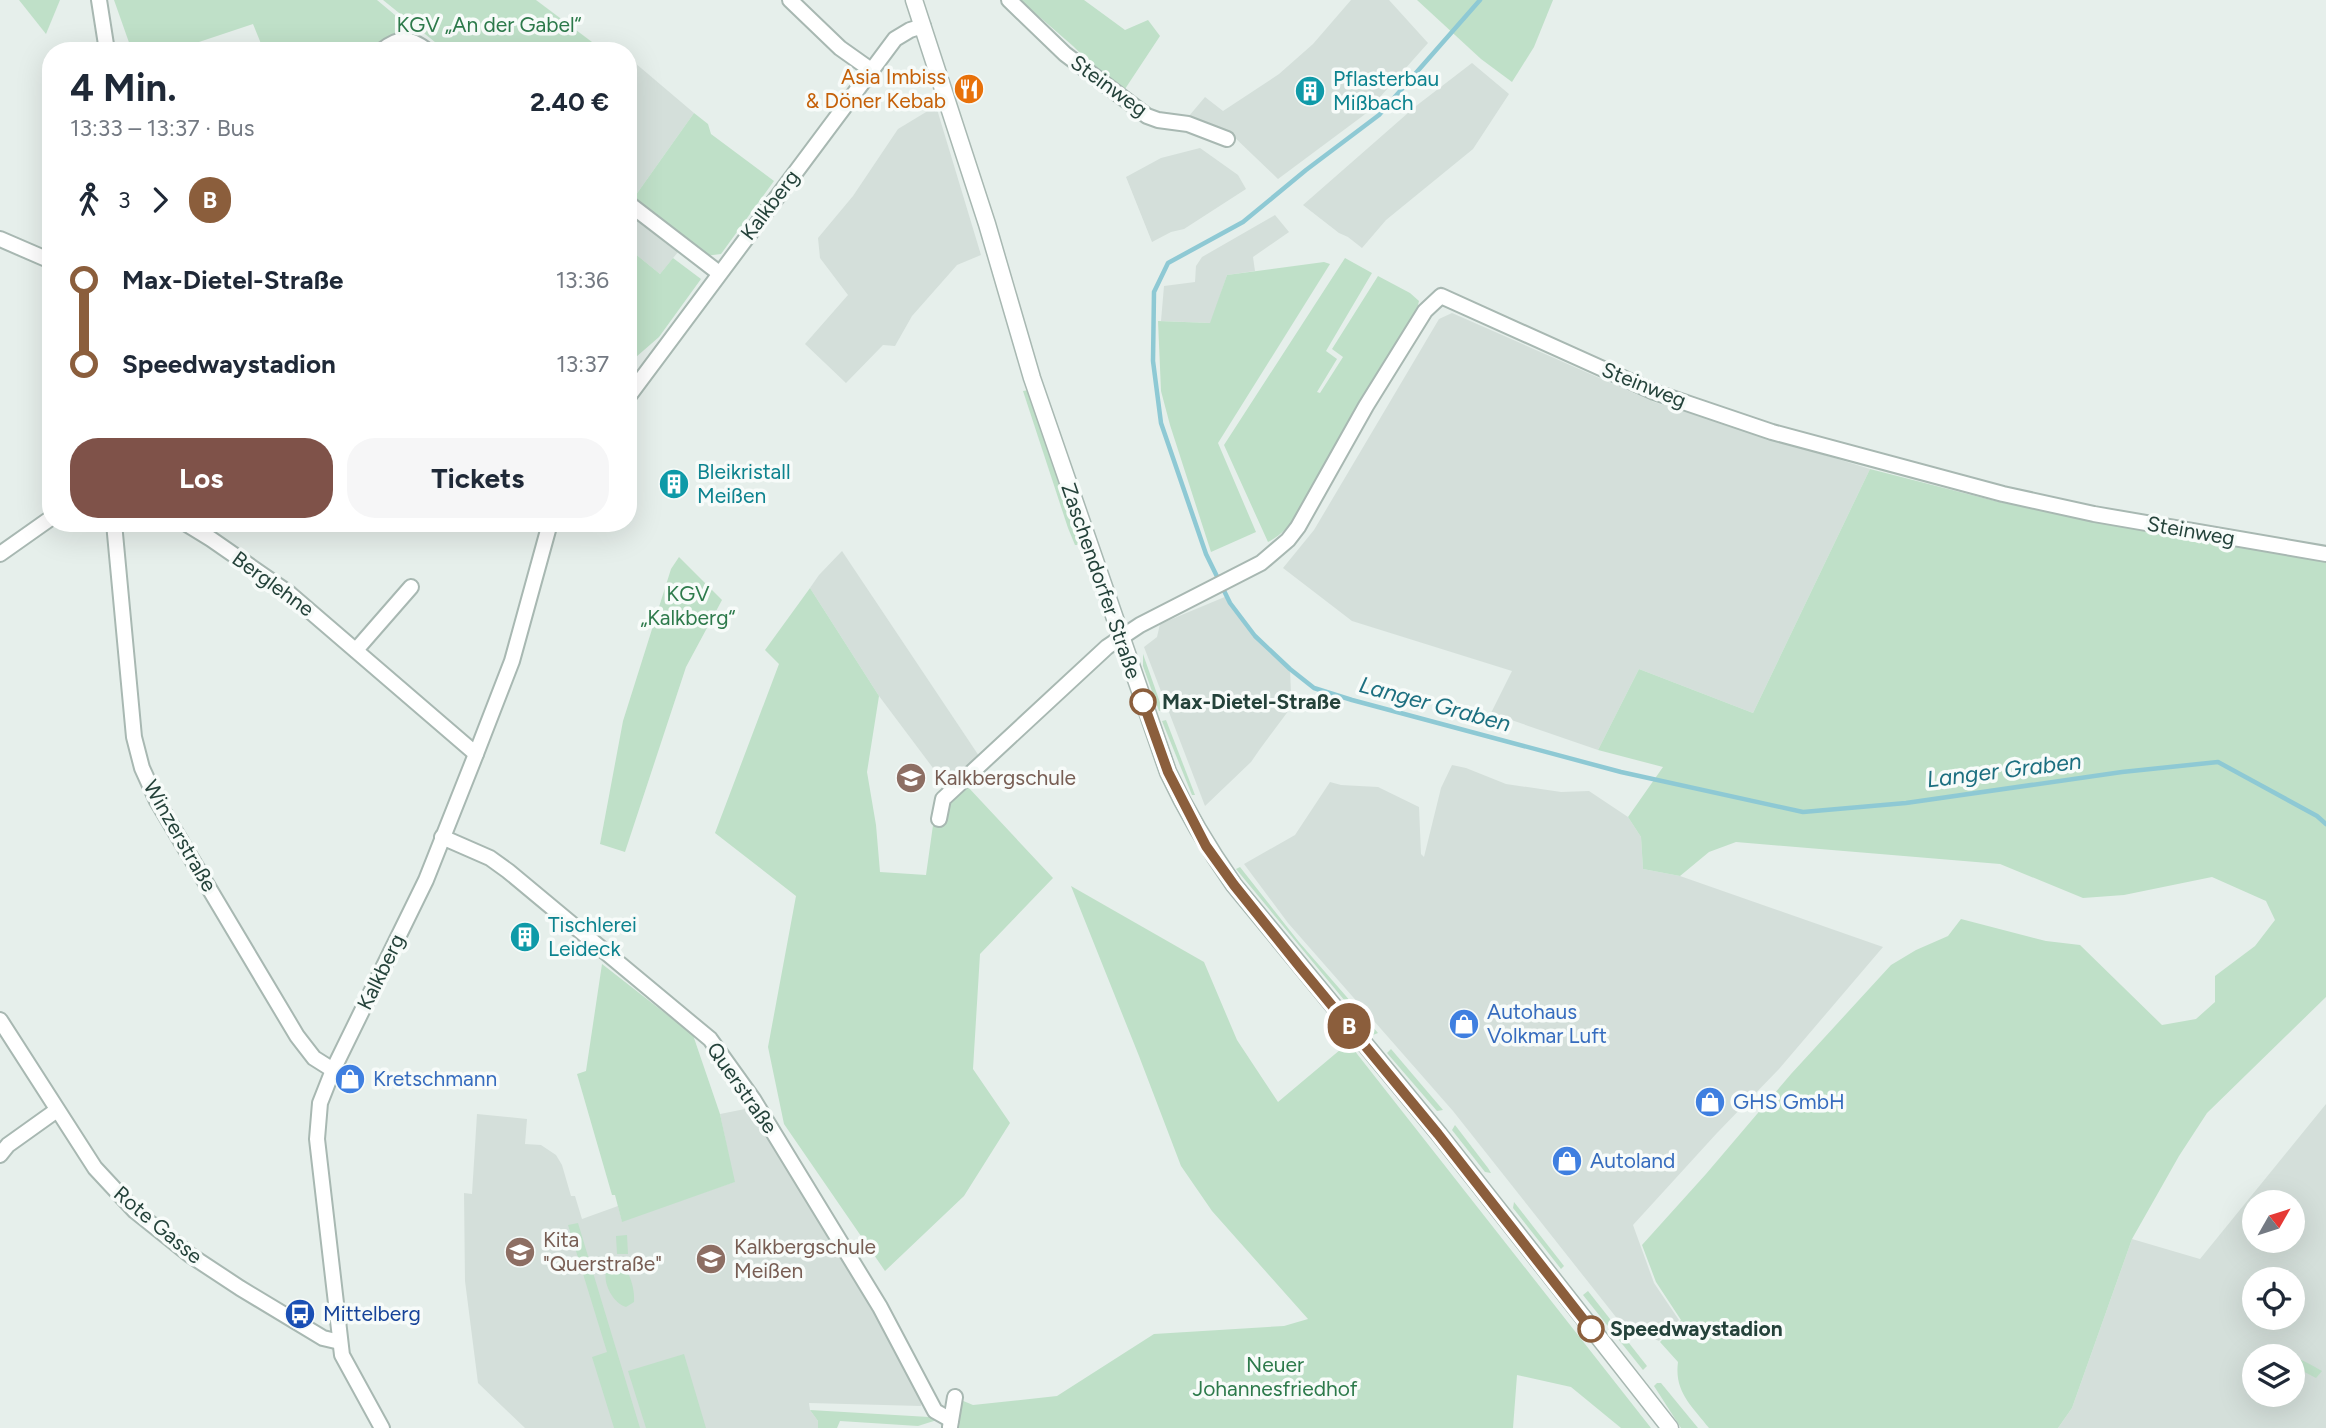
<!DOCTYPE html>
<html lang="de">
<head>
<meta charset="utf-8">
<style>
	:root { --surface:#fff; --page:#f6f6f7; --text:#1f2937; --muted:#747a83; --accent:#7f5249 }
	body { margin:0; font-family:Figtree,sans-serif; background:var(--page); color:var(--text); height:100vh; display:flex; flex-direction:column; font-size:26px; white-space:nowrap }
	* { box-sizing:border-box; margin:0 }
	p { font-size:23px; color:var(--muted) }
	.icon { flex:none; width:38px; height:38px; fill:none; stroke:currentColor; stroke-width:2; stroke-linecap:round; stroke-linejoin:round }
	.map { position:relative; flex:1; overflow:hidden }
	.panel { position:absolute; left:42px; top:42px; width:595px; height:490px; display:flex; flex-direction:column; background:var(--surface); border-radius:28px; box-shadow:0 7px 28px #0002 }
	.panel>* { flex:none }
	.badge { padding:0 14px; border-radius:23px; font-size:24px; line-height:46px }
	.needle { width:46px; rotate:51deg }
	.buttons { position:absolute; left:2242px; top:1190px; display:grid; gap:14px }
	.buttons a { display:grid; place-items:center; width:63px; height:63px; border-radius:50%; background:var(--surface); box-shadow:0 7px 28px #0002; font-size:35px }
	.map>.badge { position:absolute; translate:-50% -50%; box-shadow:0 0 0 4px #fff }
	.legs { display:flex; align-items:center; gap:10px; height:77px; padding:0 28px; font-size:23px }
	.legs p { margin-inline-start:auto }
	.head { display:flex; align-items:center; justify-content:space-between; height:119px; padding:0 28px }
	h1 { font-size:38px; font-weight:700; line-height:52px }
	.primary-button { display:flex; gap:14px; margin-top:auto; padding:14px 28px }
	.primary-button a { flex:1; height:80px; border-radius:28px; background:var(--accent); color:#fff; font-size:28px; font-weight:700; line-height:80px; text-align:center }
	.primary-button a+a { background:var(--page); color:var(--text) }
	ul { padding:0 28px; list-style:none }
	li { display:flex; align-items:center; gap:24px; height:84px; font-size:26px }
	li i { display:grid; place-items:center; width:10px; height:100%; margin:0 9px; background:currentColor }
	li i::after { content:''; width:18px; height:18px; margin:-9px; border:5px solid; border-radius:50%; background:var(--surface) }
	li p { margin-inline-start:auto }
	li:first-child i { background:linear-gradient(#0000 50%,currentColor 0) }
	li:last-child i { background:linear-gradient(currentColor 50%,#0000 0) }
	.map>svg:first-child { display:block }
</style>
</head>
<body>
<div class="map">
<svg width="2326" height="1428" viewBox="0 0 2326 1428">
	<rect width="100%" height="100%" fill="#e6efeb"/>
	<g fill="#d4dfda" fill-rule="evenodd">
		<polygon points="1351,0 1389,0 1428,43 1364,115 1278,179 1230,133 1189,116 1205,97 1223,111 1279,74 1313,44"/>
		<polygon points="628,57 694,113 633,199 687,241 660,274 628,248"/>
		<polygon points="1472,63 1509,94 1473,149 1386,220 1362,248 1348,237 1339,233 1303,205 1416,106"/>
		<polygon points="936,106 981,255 957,265 912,316 895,346 883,345 846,383 805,344 848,295 820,258 818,238 853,196 898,129"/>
		<polygon points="1200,148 1238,175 1246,189 1184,229 1171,232 1152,242 1126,177 1161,158"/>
		<polygon points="1275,215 1289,232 1253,257 1255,271 1227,275 1211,323 1161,321 1164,286 1195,282 1196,266 1202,257"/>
		<polygon points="1452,313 1654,402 1870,469 1753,713 1639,669 1598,750 1491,713 1512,671 1352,621 1283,568 1314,530 1439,319"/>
		<polygon points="842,551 979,756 945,784 879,696 810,588 819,575"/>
		<polygon points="1227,596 1255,636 1290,669 1291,694 1289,710 1260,749 1251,762 1205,806 1144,647 1157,637 1160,624"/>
		<polygon points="1452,765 1466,768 1506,784 1561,792 1589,791 1628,817 1641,837 1643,869 1680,876 1883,947 1779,1069 1717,1133 1633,1225 1654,1283 1679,1320 1659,1341 1623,1326 1453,1111 1288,923 1244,864 1295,835 1330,782 1341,785 1378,787 1419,807 1421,854 1424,857 1441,788"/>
		<path d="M2326 1104V1428H2058L2072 1408 2132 1239 2200 1259ZM2254 1202H2292V1241H2254ZM2254 1279H2292V1318H2254ZM2254 1356H2292V1395H2254Z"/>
		<polygon points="745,1109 751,1111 755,1116 867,1294 922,1396 921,1406 809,1403 810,1410 818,1421 818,1428 525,1428 478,1383 465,1281 464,1193 472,1194 477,1114 527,1119 525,1144 541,1145 556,1155 562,1165 571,1196 575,1196 582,1219 618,1206 622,1221 734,1182 720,1114"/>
	</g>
	<g fill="#bfe0c8">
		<polygon points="19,0 60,0 46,34"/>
		<polygon points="114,0 377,0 438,51 264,51 253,24 172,51 132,51"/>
		<polygon points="383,0 536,0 596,45 592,51 446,51"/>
		<polygon points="1020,0 1084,0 1125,30 1148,20 1160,36 1125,89 1101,74 1073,46"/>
		<polygon points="1417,0 1553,0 1534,47 1512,82 1481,59"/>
		<polygon points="694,113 708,124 711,134 774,181 721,254 705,256 633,199"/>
		<polygon points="628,248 660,274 673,258 701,279 659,337 628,364"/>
		<path d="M1345 258 1372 273 1326 351 1337 359 1317 392 1320 393 1343 357 1332 349 1378 276 1410 293 1419 301 1417 309C1407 326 1395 342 1386 359 1361 402 1310 523 1268 542L1224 445Z"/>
		<polygon points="1324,262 1330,264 1218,443 1256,532 1211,552 1170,425 1161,391 1158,321 1210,323 1227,275"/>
		<polygon points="1029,390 1079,545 1075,545 1068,528 1023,391"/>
		<path d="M1870 469 1995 501 2191 538 2326 560V997L2207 1113 2179 1156 2132 1239 2072 1408 2058 1428H1709C1692 1406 1674 1392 1678 1362L1660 1342 1681 1320 1656 1282 1642 1245 1706 1174 1791 1074 1891 965 1916 950 1948 936 1961 919 2046 941 2080 945 2162 1025 2196 1019 2215 1002V976L2255 946 2275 920 2266 901 2212 877 2124 895 2083 898 2000 864 1736 842 1709 852 1680 876 1643 869 1641 837 1628 817 1663 767 1598 750 1639 669 1753 713Z"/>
		<polygon points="679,557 722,600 686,667 625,852 600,844 623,721 671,569"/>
		<polygon points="810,588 879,696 867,772 876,825 880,872 926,875 934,818 968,787 1053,878 980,954 973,1069 1010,1123 964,1196 885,1271 784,1124 768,1047 796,896 715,833 779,664 765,650"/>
		<polygon points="1143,654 1163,711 1159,711 1143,666"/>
		<polygon points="1166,720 1195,795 1192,795 1162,721"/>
		<polygon points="1240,867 1299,942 1378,1033 1373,1035 1236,869"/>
		<polygon points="1071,886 1204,962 1237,1040 1278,1102 1347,1044 1354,1050 1651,1428 1621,1428 1571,1387 1517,1375 1513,1428 959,1428 961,1400 973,1405 1057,1396 1154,1334 1284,1326 1308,1319 1212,1211 1181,1166 1139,1056"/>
		<polygon points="602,964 693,1035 720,1114 735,1182 622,1222 615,1195 612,1195 577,1074 586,1071"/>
		<polygon points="1391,1049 1443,1110 1437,1111 1387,1053"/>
		<polygon points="1455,1125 1488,1168 1491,1173 1485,1172 1452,1130"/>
		<polygon points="1514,1202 1564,1266 1561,1269 1513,1208"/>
		<polygon points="578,1223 640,1428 614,1428 592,1357 607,1352 568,1225"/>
		<polygon points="627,1235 628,1254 617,1254 616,1236"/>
		<path d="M616 1264H621C630 1271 635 1290 634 1302L626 1307C613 1303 603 1284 606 1271Z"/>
		<polygon points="1588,1291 1647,1366 1643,1370 1583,1295"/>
		<polygon points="684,1354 706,1428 646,1428 628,1371"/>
		<path d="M2285 1355C2299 1357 2310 1364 2322 1371L2316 1378 2293 1366 2292 1356H2272Z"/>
		<polygon points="1657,1383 1661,1383 1698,1428 1681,1428 1654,1386"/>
		<polygon points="810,1410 929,1417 937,1420 918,1426 840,1421 837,1428 818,1428 818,1421"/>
	</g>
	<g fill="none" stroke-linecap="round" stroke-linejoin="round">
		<polyline stroke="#8ec9d4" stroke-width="4.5" points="1480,0 1379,115 1306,170 1243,222 1168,263 1154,292 1153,361 1161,423 1206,554 1230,603 1255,636 1290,669 1314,688 1352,700 1621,772 1803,812 1906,803 2122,772 2218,762 2317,816 2326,824"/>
		<g stroke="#a8b8b2" stroke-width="18">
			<g id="minor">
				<polyline points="99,0 107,51"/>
				<polyline points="790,0 840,48 871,70"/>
				<polyline points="1009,0 1065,54 1147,116 1158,120 1188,124 1227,139"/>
				<path d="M381 51C400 36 410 37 428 51"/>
				<polyline points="628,203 719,273"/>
				<polyline points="0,239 51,261"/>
				<polyline points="628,397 895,39 910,30 923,26"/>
				<polyline points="114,523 134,737 142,768 157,801 297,1036 314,1058 333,1070"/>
				<polyline points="185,523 211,539 290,594 476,754"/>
				<polyline points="0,554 51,518"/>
				<polyline points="356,650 411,587"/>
				<polyline points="939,819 943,799 1107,647 1140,625 1261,563 1288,540 1298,527 1366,406 1425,311 1441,296 1654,392 1772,432 2003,494 2094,514 2326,554"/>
				<polyline points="442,837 490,858 508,871 710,1039 753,1099 880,1307 935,1411 951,1420"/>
				<polyline points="0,1020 95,1168 135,1211 190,1255 240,1288 323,1338 340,1342"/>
				<polyline points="0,1155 8,1145 57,1110"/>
				<polyline points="950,1427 955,1397"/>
				<polyline points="382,1428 342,1355 317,1139 320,1103 333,1070 426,880 476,754 512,661 550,523"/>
			</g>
		</g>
		<g stroke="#a8b8b2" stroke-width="19">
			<path id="tertiary" d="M914 0 987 224 1032 378 1168 772C1187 813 1208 848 1234 885L1439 1134 1670 1428"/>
		</g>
		<use href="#minor" stroke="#fff" stroke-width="14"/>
		<use href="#tertiary" stroke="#fff" stroke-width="16"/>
	</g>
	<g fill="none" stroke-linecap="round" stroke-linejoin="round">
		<g stroke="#fff" stroke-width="16">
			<polyline id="line-1" points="1143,702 1168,772 1206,846 1234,885 1300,967 1438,1134 1591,1329"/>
		</g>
		<use href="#line-1" stroke="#8b5e3c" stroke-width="10"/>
	</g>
	<defs>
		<g id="restaurant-disc" transform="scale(1.575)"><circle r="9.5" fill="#e8710a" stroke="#f7fbf9"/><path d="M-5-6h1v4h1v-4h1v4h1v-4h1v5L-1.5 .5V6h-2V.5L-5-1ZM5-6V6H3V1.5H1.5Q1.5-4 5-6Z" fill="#fff"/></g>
		<g id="building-disc" transform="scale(1.575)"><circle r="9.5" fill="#0f9aa8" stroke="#f7fbf9"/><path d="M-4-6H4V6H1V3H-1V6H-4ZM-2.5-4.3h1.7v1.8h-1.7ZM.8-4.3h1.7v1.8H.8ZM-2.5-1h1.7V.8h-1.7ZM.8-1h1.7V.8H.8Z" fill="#fff"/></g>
		<g id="school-disc" transform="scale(1.575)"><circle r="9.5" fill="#8d6e63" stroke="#f7fbf9"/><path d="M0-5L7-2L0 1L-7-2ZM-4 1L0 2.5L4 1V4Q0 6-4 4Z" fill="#fff"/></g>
		<g id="shop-disc" transform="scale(1.575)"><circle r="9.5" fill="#3f7fe0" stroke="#f7fbf9"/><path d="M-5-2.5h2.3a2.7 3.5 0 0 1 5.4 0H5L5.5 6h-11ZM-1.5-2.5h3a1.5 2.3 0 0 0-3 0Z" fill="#fff"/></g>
		<g id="bus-disc" transform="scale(1.575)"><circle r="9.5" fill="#1a4fb4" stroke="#f7fbf9"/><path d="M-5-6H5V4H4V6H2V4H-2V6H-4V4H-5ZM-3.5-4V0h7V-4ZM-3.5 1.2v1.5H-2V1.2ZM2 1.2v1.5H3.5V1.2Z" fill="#fff"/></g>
	</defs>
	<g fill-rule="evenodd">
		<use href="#restaurant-disc" x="969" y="89"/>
		<use href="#building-disc" x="1310" y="91"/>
		<use href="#building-disc" x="674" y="484"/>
		<use href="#school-disc" x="911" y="778"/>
		<use href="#building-disc" x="525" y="937"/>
		<use href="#shop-disc" x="1464" y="1024"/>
		<use href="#shop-disc" x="350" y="1079"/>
		<use href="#shop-disc" x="1710" y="1102"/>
		<use href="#shop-disc" x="1567" y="1161"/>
		<use href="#school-disc" x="520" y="1252"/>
		<use href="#school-disc" x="711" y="1259"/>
		<use href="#bus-disc" x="300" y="1314"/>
	</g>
	<g fill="#fff" stroke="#8b5e3c" stroke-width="3.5">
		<circle cx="1143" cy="702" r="12"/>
		<circle cx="1591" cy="1329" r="12"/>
	</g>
	<g text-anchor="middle" stroke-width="7" stroke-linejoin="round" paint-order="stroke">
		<g font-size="21" fill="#2d7a4b" stroke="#f7fbf9">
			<text x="489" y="32">KGV „An der Gabel“</text>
			<text x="688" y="601">KGV<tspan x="688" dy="24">„Kalkberg“</tspan></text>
			<text x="1275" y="1372">Neuer<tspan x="1275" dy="24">Johannesfriedhof</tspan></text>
		</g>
		<g font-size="21" fill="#c56008" stroke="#f7fbf9" text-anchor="end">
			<text x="946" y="84">Asia Imbiss<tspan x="946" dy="24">&amp; Döner Kebab</tspan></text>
		</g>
		<g font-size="21" fill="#0d838f" stroke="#f7fbf9" text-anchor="start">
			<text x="1333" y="86">Pflasterbau<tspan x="1333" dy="24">Mißbach</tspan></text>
			<text x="697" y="479">Bleikristall<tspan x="697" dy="24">Meißen</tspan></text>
			<text x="548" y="932">Tischlerei<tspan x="548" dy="24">Leideck</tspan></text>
		</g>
		<g font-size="21" fill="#24423a" stroke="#f7fbf9">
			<text transform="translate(1109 86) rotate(36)" y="7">Steinweg</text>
			<text transform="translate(770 205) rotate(-53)" y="7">Kalkberg</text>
			<text transform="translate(1644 385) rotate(22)" y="7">Steinweg</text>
			<text transform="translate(2191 531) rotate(10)" y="7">Steinweg</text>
			<text transform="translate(1101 581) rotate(71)" y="7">Zaschendorfer Straße</text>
			<text transform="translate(273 584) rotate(36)" y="7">Berglehne</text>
			<text transform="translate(180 836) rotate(60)" y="7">Winzerstraße</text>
			<text transform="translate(381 972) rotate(-64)" y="7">Kalkberg</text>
			<text transform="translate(742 1088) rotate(55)" y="7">Querstraße</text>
			<text transform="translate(158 1225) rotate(40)" y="7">Rote Gasse</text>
		</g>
		<g font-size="21" font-weight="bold" fill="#24423a" stroke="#f7fbf9" text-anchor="start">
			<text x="1162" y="709">Max-Dietel-Straße</text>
			<text x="1610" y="1336">Speedwaystadion</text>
		</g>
		<g font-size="21" fill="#785e54" stroke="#f7fbf9" text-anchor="start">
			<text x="934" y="785">Kalkbergschule</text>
			<text x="543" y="1247">Kita<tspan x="543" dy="24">"Querstraße"</tspan></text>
			<text x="734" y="1254">Kalkbergschule<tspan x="734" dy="24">Meißen</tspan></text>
		</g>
		<g font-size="21" fill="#366cbe" stroke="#f7fbf9" text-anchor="start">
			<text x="1487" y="1019">Autohaus<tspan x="1487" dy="24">Volkmar Luft</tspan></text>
			<text x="373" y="1086">Kretschmann</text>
			<text x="1733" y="1109">GHS GmbH</text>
			<text x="1590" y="1168">Autoland</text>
		</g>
		<g font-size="21" fill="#164399" stroke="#f7fbf9" text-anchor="start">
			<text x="323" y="1321">Mittelberg</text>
		</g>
		<g font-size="23" font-style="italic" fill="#1c6f80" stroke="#f7fbf9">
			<text transform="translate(1435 704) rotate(15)" y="8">Langer Graben</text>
			<text transform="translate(2004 770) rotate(-7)" y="8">Langer Graben</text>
		</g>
	</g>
</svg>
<div class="buttons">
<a><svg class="needle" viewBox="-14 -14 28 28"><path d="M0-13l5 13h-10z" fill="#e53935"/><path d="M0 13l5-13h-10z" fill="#747a83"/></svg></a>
<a><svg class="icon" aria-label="locate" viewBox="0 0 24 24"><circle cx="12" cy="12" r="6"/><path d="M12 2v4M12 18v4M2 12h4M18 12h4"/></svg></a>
<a><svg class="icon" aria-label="layers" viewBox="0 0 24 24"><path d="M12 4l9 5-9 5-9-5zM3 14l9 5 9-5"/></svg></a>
</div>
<b class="badge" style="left:1349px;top:1026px;background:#8b5e3c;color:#fff">B</b>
<section class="panel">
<div class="head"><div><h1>4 Min.</h1><p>13:33 – 13:37 · Bus</p></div><b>2.40 €</b></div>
<div class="legs"><svg class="icon" aria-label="walk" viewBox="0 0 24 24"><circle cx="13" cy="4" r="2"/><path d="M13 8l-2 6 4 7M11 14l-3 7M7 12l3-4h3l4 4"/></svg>3<svg class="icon" aria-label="forward" viewBox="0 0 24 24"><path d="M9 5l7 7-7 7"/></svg><b class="badge" style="background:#8b5e3c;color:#fff">B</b></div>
<ul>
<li><i style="color:#8b5e3c"></i><b>Max-Dietel-Straße</b><p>13:36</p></li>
<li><i style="color:#8b5e3c"></i><b>Speedwaystadion</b><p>13:37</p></li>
</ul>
<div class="primary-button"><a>Los</a><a>Tickets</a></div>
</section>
</div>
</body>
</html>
